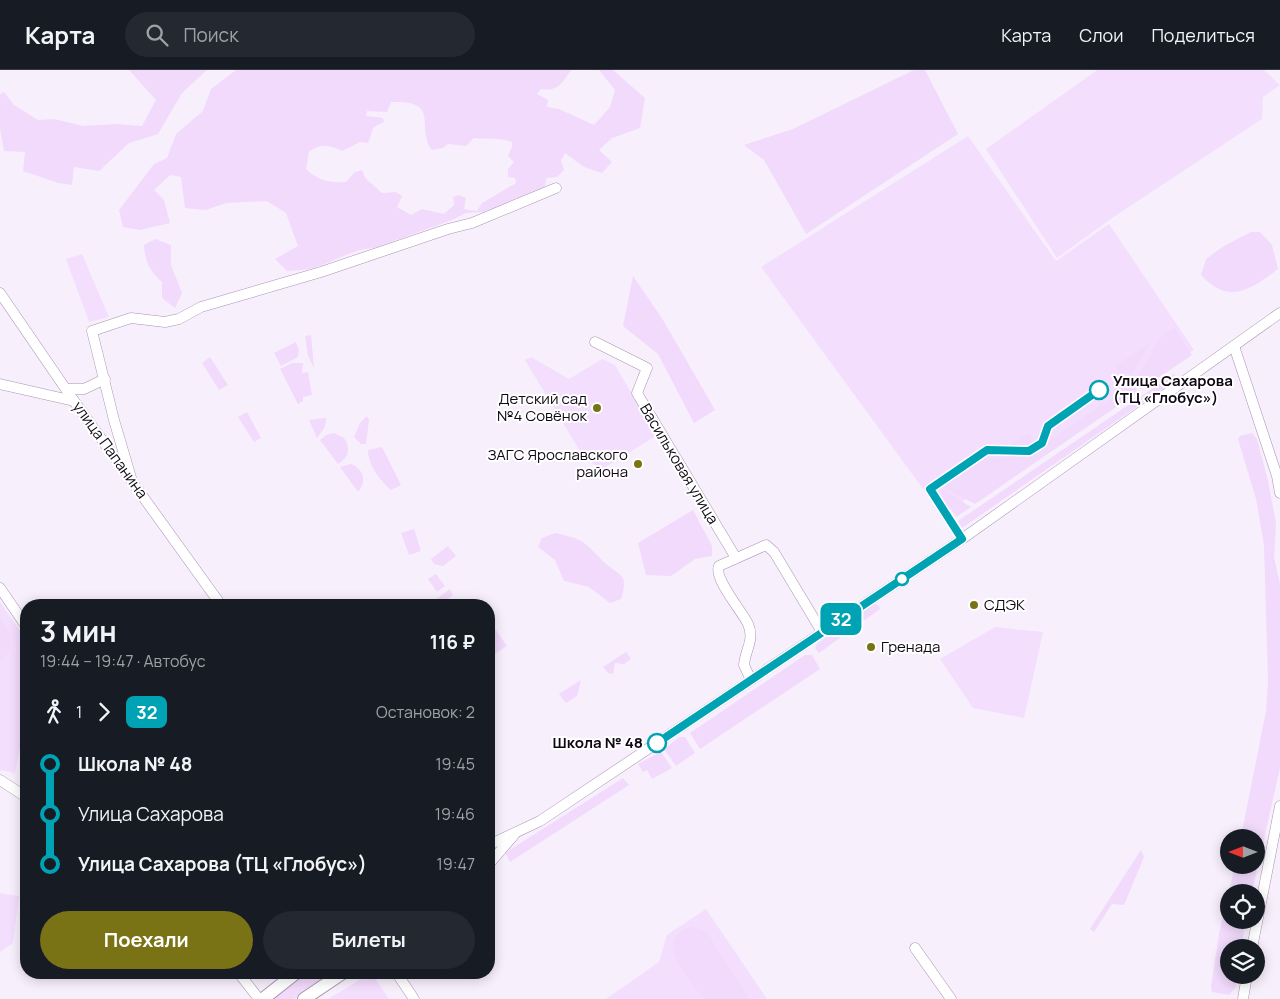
<!DOCTYPE html>
<html lang="ru">
<head>
<meta charset="utf-8">
<style>
	:root { --surface:#171b24; --page:#242831; --text:#f1f3f6; --muted:#9ea1a6; --line:#363941; --accent:#797316 }
	body { margin:0; font-family:Manrope,sans-serif; background:var(--page); color:var(--text); height:100vh; display:flex; flex-direction:column; font-size:19px; white-space:nowrap }
	* { box-sizing:border-box; margin:0 }
	p { font-size:16px; color:var(--muted) }
	.icon { flex:none; width:28px; height:28px; fill:none; stroke:currentColor; stroke-width:2; stroke-linecap:round; stroke-linejoin:round }
	.map { position:relative; flex:1; overflow:hidden }
	.side { position:absolute; left:20px; top:529px; width:475px; height:380px; display:flex; flex-direction:column; background:var(--surface); border-radius:20px; box-shadow:0 2px 12px #0003 }
	.side>* { flex:none }
	.badge { padding:0 10px; border-radius:8px; font-size:18px; line-height:32px }
	.needle { width:32px; rotate:270deg }
	.buttons { position:absolute; left:1220px; top:759px; display:grid; gap:10px }
	.buttons a { display:grid; place-items:center; width:45px; height:45px; border-radius:50%; background:var(--surface); box-shadow:0 2px 12px #0003; font-size:25px }
	.map>.badge { position:absolute; translate:-50% -50%; box-shadow:0 0 0 2px #fff }
	.legs { display:flex; align-items:center; gap:8px; height:55px; padding:0 20px; font-size:16px }
	.legs p { margin-inline-start:auto }
	.headline { display:flex; align-items:center; justify-content:space-between; height:85px; padding:0 20px }
	h1 { font-size:28px; font-weight:700; line-height:38px }
	.button { display:flex; gap:10px; margin-top:auto; padding:10px 20px }
	.button a { flex:1; height:58px; border-radius:30px; background:var(--accent); color:#fff; font-size:20px; font-weight:700; line-height:58px; text-align:center }
	.button a+a { background:var(--page); color:var(--text) }
	ul { padding:0 20px; list-style:none }
	li { display:flex; align-items:center; gap:18px; height:50px; font-size:19px }
	li i { display:grid; place-items:center; width:8px; height:100%; margin:0 6px; background:currentColor }
	li i::after { content:''; width:12px; height:12px; margin:-6px; border:4px solid; border-radius:50%; background:var(--surface) }
	li p { margin-inline-start:auto }
	li:first-child i { background:linear-gradient(#0000 50%,currentColor 0) }
	li:last-child i { background:linear-gradient(currentColor 50%,#0000 0) }
	header { display:flex; align-items:center; gap:30px; box-sizing:border-box; height:70px; padding:0 25px; background:var(--surface); border-bottom:1px solid var(--line) }
	header strong { font-size:24px }
	nav { display:flex; gap:28px; margin-inline-start:auto; font-size:18px }
	.search { width:350px; height:45px; background:var(--page); display:flex; align-items:center; gap:12px; box-sizing:border-box; padding:0 18px; border-radius:28px; color:var(--muted); font-size:19px }
	.map>svg:first-child { display:block }
</style>
</head>
<body>
<header>
<strong>Карта</strong>
<div class="search"><svg class="icon" aria-label="search" viewBox="0 0 24 24"><circle cx="10" cy="10" r="6"/><path d="M15 15l6 6"/></svg>Поиск</div>
<nav><a>Карта</a><a>Слои</a><a>Поделиться</a></nav>
</header>
<div class="map">
<svg width="1280" height="929" viewBox="0 0 1280 929">
	<rect width="100%" height="100%" fill="#f8effd"/>
	<g fill="#f4defe">
		<polygon points="1097,0 1264,0 1280,15 1263,27 1262,49 1115,146 1057,188 986,79"/>
		<polygon points="968,66 1056,191 1109,154 1194,280 942,445 761,197"/>
		<polygon points="82,184 109,247 89,252 66,189"/>
		<polygon points="531,287 569,309 602,289 615,295 656,366 599,401 590,389 583,386 525,290"/>
		<polygon points="0,532 26,570 26,647 15,703 0,700"/>
		<polygon points="995,557 1043,562 1024,648 973,638 940,589"/>
		<polygon points="0,823 19,826 13,873 0,882"/>
		<polygon points="706,839 767,929 606,929 659,892 667,865"/>
		<polygon points="371,902 389,929 328,929 371,903"/>
	</g>
	<g fill="#f1dafb" fill-rule="evenodd">
		<polygon points="129,0 207,0 182,23 158,64 129,73 99,101 74,97 72,115 58,113 23,101 25,82 4,81 0,59 0,24 4,22 14,35 38,50 54,49 83,56 117,54 142,56 156,30"/>
		<path d="M236 0H571C563 12 558 22 541 19L537 24 548 30 547 37 559 39 594 55 610 37 615 20 599 0H613L645 28 640 58 612 68 599 80 612 92 602 103 584 97 565 83 561 91 564 100 557 107 546 108 545 116 538 125 527 129 516 128 505 136 483 142 466 143 452 150 374 178C356 178 332 192 314 198 306 200 296 200 287 201L275 189 298 176 286 143 267 131 226 133 206 140 185 138 181 107 170 105 154 120 164 130 170 153 140 160 123 157 119 140 154 94 167 88 176 64 203 41 211 19ZM391 32C442 30 415 56 432 80L443 78 448 74 466 76 474 68C486 70 501 67 512 72V77L508 86 514 92 508 99V107L515 108 516 113 482 133 477 141 464 139 466 128 459 125 453 127 454 135 444 144 422 139 411 145 397 137 402 126 396 122 382 123 366 109 362 100 355 102 346 112C329 113 319 111 306 99L309 82C320 73 330 75 342 81L360 72 368 73C374 61 368 58 384 52L383 48 366 46 367 41 387 42Z"/>
		<polygon points="914,0 925,0 958,64 806,164 764,90 744,75 793,59"/>
		<path d="M1251 162H1260L1272 175 1278 199C1251 220 1228 235 1201 205L1206 189 1224 176Z"/>
		<path d="M155 169 171 175V195L182 223 175 238 162 228V212C150 201 145 192 144 175Z"/>
		<polygon points="633,206 663,250 715,340 694,353 658,284 623,256"/>
		<polygon points="1174,258 1192,285 1142,319 1136,310 1160,268"/>
		<polygon points="311,265 314,298 308,286 305,266"/>
		<polygon points="296,272 299,280 298,287 281,296 274,283"/>
		<polygon points="1150,273 1133,303 1120,303 1115,296"/>
		<polygon points="210,287 228,315 219,320 202,293"/>
		<polygon points="292,293 303,293 302,303 308,302 312,325 303,327 303,331 298,334 280,299"/>
		<polygon points="1174,304 1177,309 962,458 958,451"/>
		<polygon points="1133,313 1138,322 975,434 943,417 984,389 1028,385"/>
		<polygon points="247,342 261,368 254,372 238,347"/>
		<polygon points="367,346 369,350 366,374 361,374 354,367 360,353"/>
		<polygon points="326,348 325,357 317,368 309,350"/>
		<path d="M334 363 344 368C351 378 349 388 338 394L320 370 326 365Z"/>
		<polygon points="1028,363 1036,372 1026,378 1005,378"/>
		<polygon points="1252,363 1257,369 1268,411 1276,453 1274,487 1280,514 1280,698 1252,822 1229,822 1229,850 1246,850 1241,877 1229,878 1229,905 1237,905 1236,917 1229,925 1212,922 1211,917 1219,864 1235,795 1256,795 1256,768 1241,767 1266,641 1268,612 1264,475 1256,429 1238,369 1240,366"/>
		<path d="M382 377 401 415 391 420C380 410 368 396 368 380Z"/>
		<path d="M351 394C364 399 367 412 358 422L340 397Z"/>
		<polygon points="941,419 971,437 956,447 939,421"/>
		<polygon points="693,440 712,476 712,486 695,489 671,506 646,505 638,473"/>
		<polygon points="414,459 421,481 409,485 401,463"/>
		<path d="M555 463C584 469 584 472 604 492 618 506 630 502 621 529L610 533 589 517 564 511 555 490 538 477 542 468Z"/>
		<polygon points="448,476 456,486 443,496 434,494 431,489"/>
		<polygon points="436,504 445,516 437,522 428,509"/>
		<polygon points="450,519 453,525 440,535 437,534 434,531"/>
		<polygon points="873,533 878,535 880,539 819,583 815,578 817,574"/>
		<path d="M0 547C10 562 18 578 0 591Z"/>
		<polygon points="496,560 507,576 489,588 489,565"/>
		<polygon points="626,582 631,589 624,594 615,593 613,604 608,603 603,597"/>
		<polygon points="805,585 812,585 820,599 700,679 690,663"/>
		<polygon points="581,610 577,626 566,633 559,624"/>
		<polygon points="679,667 685,667 695,683 676,696 664,679"/>
		<polygon points="661,682 672,698 652,709 647,700 643,702 638,694"/>
		<polygon points="623,708 629,715 510,792 505,783"/>
		<polygon points="1141,780 1144,787 1124,835 1112,834 1094,862 1090,859"/>
		<path d="M692 857 701 859 708 864 749 929H704C690 909 650 868 692 857Z"/>
		<polygon points="306,903 335,903 294,929 271,929"/>
	</g>
	<g fill="none" stroke-linecap="round" stroke-linejoin="round">
		<g stroke="#a994b3" stroke-width="11">
			<g id="minor">
				<polyline points="0,223 74,331 221,535"/>
				<polyline points="595,272 647,298 637,323 736,488"/>
				<polyline points="1234,276 1277,406 1280,423"/>
				<polyline points="0,314 74,331"/>
				<polyline points="66,319 84,319 105,309"/>
				<polyline points="132,411 114,350 92,261 131,248 165,252 179,249 201,237 321,202 448,159 472,153 556,118"/>
				<polyline points="0,518 26,556"/>
				<path d="M751 610 744 595C745 580 755 570 748 554 742 541 713 508 719 496L766 475 774 482 822 562"/>
				<polyline points="0,710 26,727"/>
				<polyline points="489,775 540,751 962,469 1280,243"/>
				<polyline points="489,794 514,765"/>
				<polyline points="915,878 951,929"/>
				<polyline points="1252,878 1280,736"/>
				<polyline points="238,902 259,929"/>
				<polyline points="396,902 414,929"/>
				<polyline points="1243,929 1247,905"/>
			</g>
		</g>
		<g stroke="#a994b3" stroke-width="14">
			<g id="major">
				<polyline points="263,929 297,902"/>
				<polyline points="304,929 344,902"/>
			</g>
		</g>
		<use href="#minor" stroke="#fff" stroke-width="10"/>
		<use href="#major" stroke="#fff" stroke-width="12"/>
	</g>
	<g fill="none" stroke-linecap="round" stroke-linejoin="round">
		<g stroke="#fff" stroke-width="11">
			<polyline id="line-1" points="657,673 962,469 930,419 987,380 1029,381 1042,373 1048,356 1099,320"/>
		</g>
		<use href="#line-1" stroke="#00a3b4" stroke-width="8"/>
	</g>
	<g fill="#fff" stroke="#00a3b4" stroke-width="2.5">
		<circle cx="1099" cy="320" r="9"/>
		<circle cx="902" cy="509" r="6"/>
		<circle cx="657" cy="673" r="9"/>
	</g>
	<g fill="#797316" stroke="#fff" stroke-width="2">
		<circle cx="597" cy="338" r="5"/>
		<circle cx="638" cy="394" r="5"/>
		<circle cx="974" cy="535" r="5"/>
		<circle cx="871" cy="577" r="5"/>
	</g>
	<g text-anchor="middle" stroke-width="4" stroke-linejoin="round" paint-order="stroke">
		<g font-size="15" font-weight="bold" fill="#0f0813" stroke="#fff" text-anchor="start">
			<text x="1113" y="316">Улица Сахарова<tspan x="1113" dy="17">(ТЦ «Глобус»)</tspan></text>
			<text x="643" y="678" text-anchor="end">Школа № 48</text>
		</g>
		<g font-size="15" fill="#0f0813" stroke="#fff" text-anchor="end">
			<text x="587" y="334">Детский сад<tspan x="587" dy="17">№4 Совёнок</tspan></text>
			<text x="628" y="390">ЗАГС Ярославского<tspan x="628" dy="17">района</tspan></text>
			<text x="984" y="540" text-anchor="start">СДЭК</text>
			<text x="881" y="582" text-anchor="start">Гренада</text>
		</g>
		<g font-size="15" fill="#0f0813" stroke="#fff">
			<text transform="translate(110 380) rotate(54)" y="5">улица Папанина</text>
			<text transform="translate(679 394) rotate(59)" y="5">Васильковая улица</text>
		</g>
	</g>
</svg>
<div class="buttons">
<a><svg class="needle" viewBox="-14 -14 28 28"><path d="M0-13l5 13h-10z" fill="#e53935"/><path d="M0 13l5-13h-10z" fill="#9ea1a6"/></svg></a>
<a><svg class="icon" aria-label="locate" viewBox="0 0 24 24"><circle cx="12" cy="12" r="6"/><path d="M12 2v4M12 18v4M2 12h4M18 12h4"/></svg></a>
<a><svg class="icon" aria-label="layers" viewBox="0 0 24 24"><path d="M12 4l9 5-9 5-9-5zM3 14l9 5 9-5"/></svg></a>
</div>
<b class="badge" style="left:841px;top:549px;background:#00a3b4;color:#fff">32</b>
<section class="side">
<div class="headline"><div><h1>3 мин</h1><p>19:44 – 19:47 · Автобус</p></div><b>116 ₽</b></div>
<div class="legs"><svg class="icon" aria-label="walk" viewBox="0 0 24 24"><circle cx="13" cy="4" r="2"/><path d="M13 8l-2 6 4 7M11 14l-3 7M7 12l3-4h3l4 4"/></svg>1<svg class="icon" aria-label="forward" viewBox="0 0 24 24"><path d="M9 5l7 7-7 7"/></svg><b class="badge" style="background:#00a3b4;color:#fff">32</b><p>Остановок: 2</p></div>
<ul>
<li><i style="color:#00a3b4"></i><b>Школа № 48</b><p>19:45</p></li>
<li><i style="color:#00a3b4"></i><span>Улица Сахарова</span><p>19:46</p></li>
<li><i style="color:#00a3b4"></i><b>Улица Сахарова (ТЦ «Глобус»)</b><p>19:47</p></li>
</ul>
<div class="button"><a>Поехали</a><a>Билеты</a></div>
</section>
</div>
</body>
</html>
